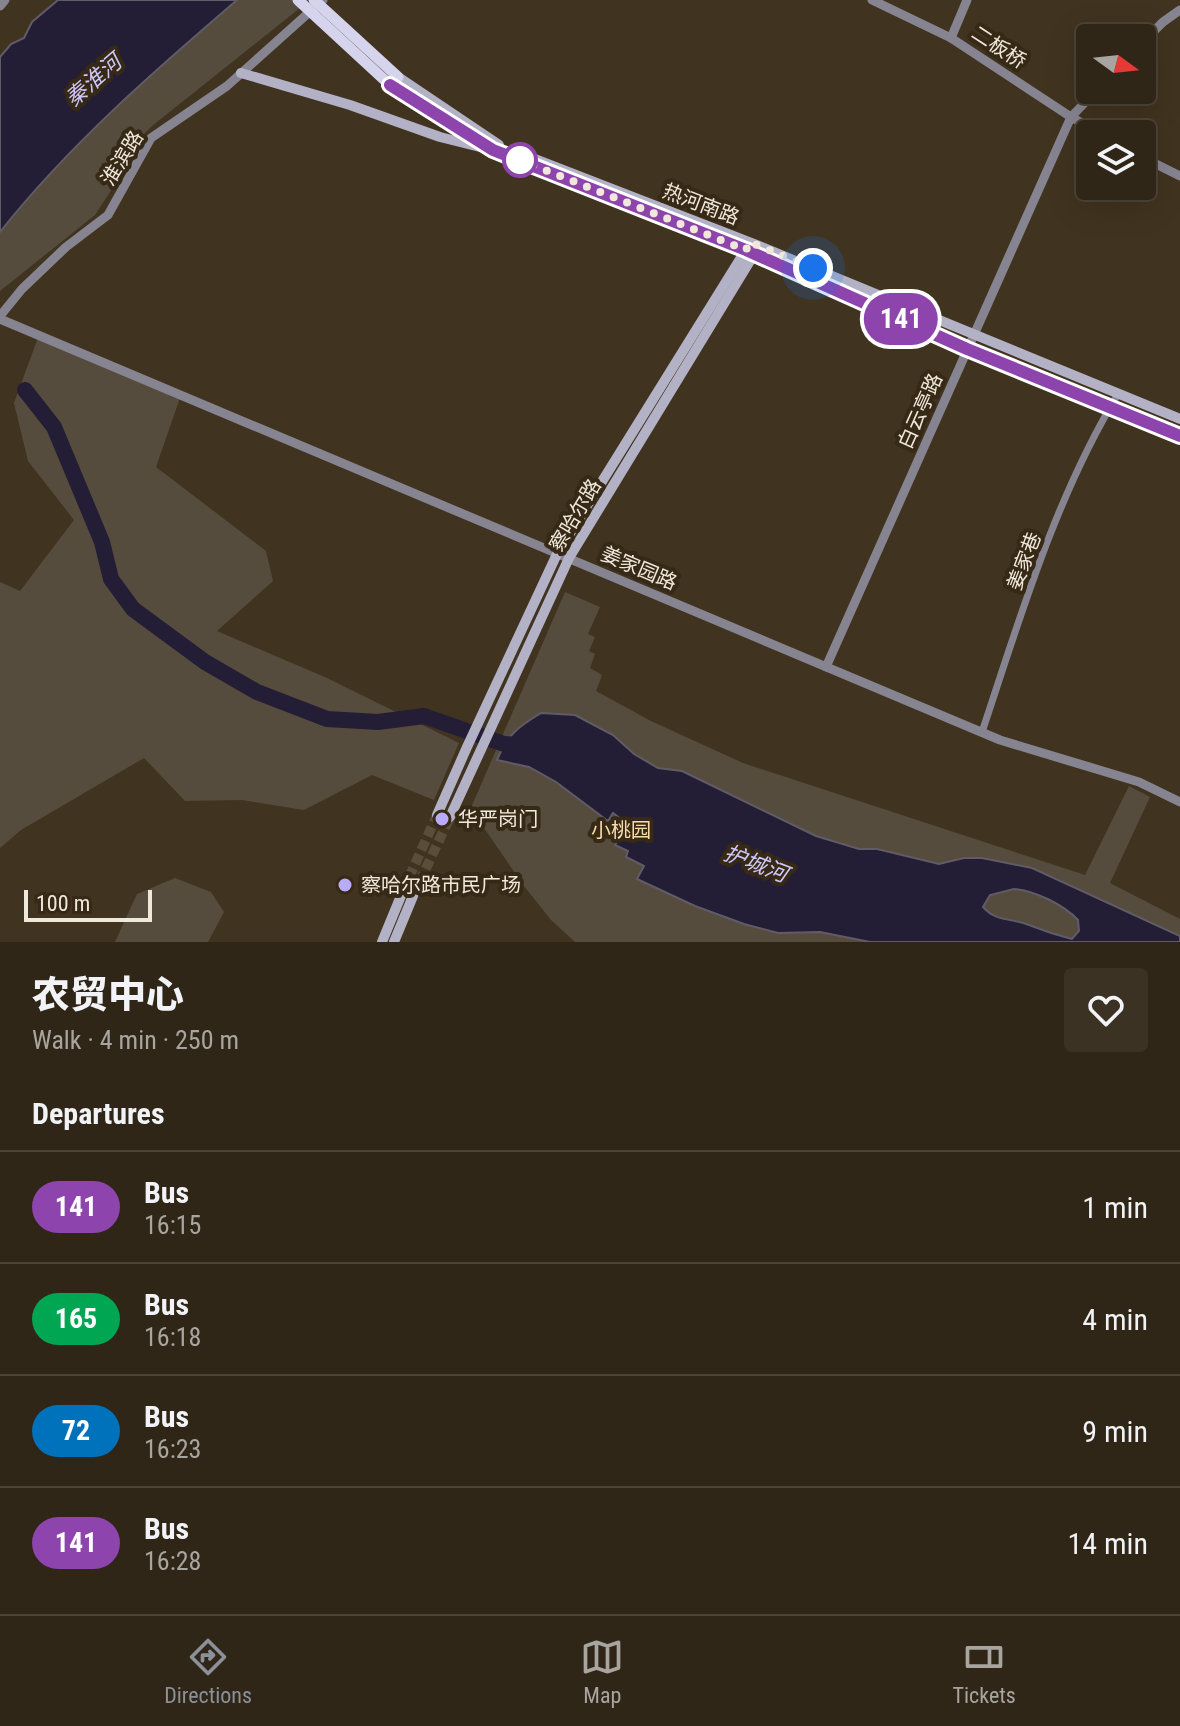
<!DOCTYPE html>
<html lang="en">
<head>
<meta charset="utf-8">
<style>
	:root { --surface:#302617; --page:#3c3224; --text:#f1f3f6; --muted:#a8a5a1; --line:#4b4336; --accent:#8c9099 }
	body { margin:0; font-family:"Roboto Condensed","Noto Sans SC",sans-serif; background:var(--page); color:var(--text); height:100vh; display:flex; flex-direction:column; font-size:30px; white-space:nowrap }
	* { box-sizing:border-box; margin:0 }
	p { font-size:26px; color:var(--muted) }
	.icon { flex:none; width:44px; height:44px; fill:none; stroke:currentColor; stroke-width:2; stroke-linecap:round; stroke-linejoin:round }
	.map { position:relative; height:942px; overflow:hidden }
	.details { display:flex; flex-direction:column; background:var(--surface); flex:1 }
	.details>* { flex:none }
	.badge { padding:0 16px; border-radius:26px; font-size:28px; line-height:52px }
	.needle { width:52px; rotate:105deg }
	.controls { position:absolute; left:1076px; top:24px; display:grid; gap:16px }
	.controls a { display:grid; place-items:center; width:80px; height:80px; border-radius:8px; background:var(--surface); box-shadow:0 8px 32px #0002,0 0 0 2px var(--line); font-size:40px }
	.scale { position:absolute; left:24px; bottom:20px; width:128px; box-sizing:border-box; padding-left:8px; border:4px solid #f0e8db; border-top:0; font-size:22px; line-height:28px; white-space:nowrap; color:#f0e8db; -webkit-text-stroke:6px #362915; paint-order:stroke }
	.you { position:absolute; width:40px; height:40px; margin:-20px; border:6px solid #fff; border-radius:50%; background:#1a73e8; box-shadow:0 0 0 12px #1a73e833 }
	.map>.badge { position:absolute; translate:-50% -50%; box-shadow:0 0 0 4px #fff }
	h2 { padding:0 32px; font-size:30px; line-height:72px }
	.round { display:grid; place-items:center; flex:none; width:84px; height:84px; border-radius:8px; background:var(--page) }
	.headline { display:flex; align-items:center; justify-content:space-between; height:136px; padding:0 32px }
	h1 { font-size:38px; font-weight:800; line-height:60px }
	ul { padding:0; list-style:none }
	li { display:flex; align-items:center; gap:24px; height:112px; padding:0 32px; border-top:2px solid var(--line) }
	li div { flex:1 }
	li b { display:block; font-size:30px }
	li em { font-style:normal }
	li .badge { min-width:88px; font-weight:700; text-align:center }
	.tabs { display:flex; justify-content:space-around; align-items:center; height:112px; border-top:2px solid var(--line); background:var(--surface); font-size:22px; color:var(--muted) }
	.tabs a { display:grid; justify-items:center; gap:4px }
	.tabs .selected { color:var(--accent) }
	.map>svg:first-child { display:block }
</style>
</head>
<body>
<div class="map">
<svg width="1180" height="942" viewBox="0 0 1180 942">
	<rect width="100%" height="100%" fill="#40331f"/>
	<g fill="#564c3d">
		<polygon points="237,0 310,0 152,126 128,150 112,189 95,215 0,291 0,232 23,202 80,142 166,61"/>
		<polygon points="39,335 181,395 156,467 266,551 273,581 217,631 327,678 459,743 434,800 372,775 304,810 242,800 185,801 144,758 21,830 0,848 0,582 20,591 74,520 28,461 14,403"/>
		<polygon points="565,592 600,607 588,634 595,637 589,651 595,654 590,668 602,675 596,691 651,721 743,763 1085,875 1129,786 1150,797 1110,883 1180,919 1180,942 575,942 551,920 524,886 482,825 466,819"/>
		<polygon points="175,878 211,892 224,912 208,942 115,942 137,894"/>
	</g>
	<g fill="#231e35" stroke="#605b67" stroke-width="2" fill-rule="evenodd">
		<path d="M58 0H237C153 72 69 145 0 232V57L11 44 24 38 32 22Z"/>
		<path d="M541 713 575 715 613 735 634 754 658 768 682 771 816 836 859 849H877L939 864 964 858H982L1032 868 1180 936V942H870L820 932 778 933 744 924 695 906 637 879 644 866 626 857 628 851 615 845 621 837 614 831 621 819 613 813 608 821 556 782 529 767 497 760C508 734 518 727 541 713ZM1014 889C1034 890 1064 905 1078 920L1079 931 1072 939C1056 935 1044 931 1029 925 1012 918 996 922 983 907L990 895Z"/>
	</g>
	<g fill="none" stroke-linecap="round" stroke-linejoin="round">
		<polyline stroke="#231e35" stroke-width="16" points="25,390 54,427 102,542 111,579 133,609 205,662 257,692 327,719 378,722 424,716 504,744 525,745"/>
		<g stroke="#5a4e3b" stroke-width="10" stroke-dasharray="10 5" stroke-linecap="butt">
			<polyline points="403,891 437,815"/>
			<polyline points="413,896 450,817"/>
		</g>
		<path stroke="#868491" stroke-width="7" d="M982 732C1020 618 1055 498 1118 394"/>
		<g stroke="#868491" stroke-width="9">
			<polyline points="872,0 951,38 1071,117 1102,134"/>
			<polyline points="0,6 5,0"/>
			<polyline points="951,38 967,0"/>
			<polyline points="1142,43 1163,22 1180,10"/>
			<polyline points="1142,157 1180,176"/>
			<polyline points="0,316 22,289 66,247 108,215 151,138 227,86 323,0"/>
			<polyline points="0,319 1000,740 1139,782 1180,802"/>
			<polyline points="826,667 1071,117 1097,90"/>
		</g>
		<g stroke="#b3b1c5" stroke-width="10">
			<polyline points="241,73 350,105 440,137 484,148"/>
			<polyline points="398,77 499,145"/>
			<polyline points="390,85 493,150 746,250 967,349 1180,436"/>
			<polyline points="514,151 759,246 1180,419"/>
			<polyline points="437,815 467,747 557,554 747,248"/>
			<polyline points="450,817 569,558 756,251"/>
			<polyline points="382,942 403,891"/>
			<polyline points="394,942 413,896"/>
		</g>
		<g stroke="#d6d3ed" stroke-width="11">
			<polyline points="298,0 390,85"/>
			<polyline points="314,0 398,77"/>
		</g>
	</g>
	<g fill="none" stroke-linecap="round" stroke-linejoin="round">
		<g stroke="#fff" stroke-width="18">
			<polyline id="line" points="390,85 493,150 746,250 967,349 1180,436"/>
		</g>
		<use href="#line" stroke="#8e44ad" stroke-width="12"/>
		<polyline stroke="#f0e8db" stroke-width="8" stroke-dasharray="0 14.4" points="520,160 746,250 750,242 813,268"/>
	</g>
	<circle fill="#fff" stroke="#8e44ad" stroke-width="4" cx="520" cy="160" r="16"/>
	<g fill="#b8abf7" stroke="#362915" stroke-width="3">
		<circle cx="442" cy="819" r="8"/>
		<circle cx="345" cy="885" r="8"/>
	</g>
	<g text-anchor="middle" stroke-width="8" stroke-linejoin="round" paint-order="stroke">
		<g font-size="20" fill="#f0e8db" stroke="#362915">
			<text transform="translate(999 47) rotate(33)" y="7">二板桥</text>
			<text transform="translate(122 158) rotate(-58)" y="7">淮滨路</text>
			<text transform="translate(701 204) rotate(21)" y="7">热河南路</text>
			<text transform="translate(920 411) rotate(-66)" y="7">白云亭路</text>
			<text transform="translate(575 515) rotate(-59)" y="7">察哈尔路</text>
			<text transform="translate(1024 561) rotate(-69)" y="7">姜家巷</text>
			<text transform="translate(639 568) rotate(23)" y="7">姜家园路</text>
		</g>
		<g font-size="20" fill="#f0e8db" stroke="#362915" text-anchor="start">
			<text x="458" y="826">华严岗门</text>
			<text x="361" y="892">察哈尔路市民广场</text>
		</g>
		<g font-size="20" fill="#f9daa9" stroke="#362915">
			<text x="621" y="837">小桃园</text>
		</g>
		<g font-size="22" font-style="italic" fill="#cfc7fb" stroke="#362915">
			<text transform="translate(93 80) rotate(-41)" y="8">秦淮河</text>
			<text transform="translate(756 863) rotate(21)" y="8">护城河</text>
		</g>
	</g>
</svg>
<div class="controls">
<a><svg class="needle" viewBox="-14 -14 28 28"><path d="M0-13l5 13h-10z" fill="#e53935"/><path d="M0 13l5-13h-10z" fill="#a8a5a1"/></svg></a>
<a><svg class="icon" aria-label="layers" viewBox="0 0 24 24"><path d="M12 4l9 5-9 5-9-5zM3 14l9 5 9-5"/></svg></a>
</div>
<div class="scale">100 m</div>
<div class="you" style="left:813px;top:268px"></div>
<b class="badge" style="left:901px;top:319px;background:#8e44ad;color:#fff">141</b>
</div>
<section class="details">
<div class="headline"><div><h1>农贸中心</h1><p>Walk · 4 min · 250 m</p></div><a class="round"><svg class="icon" aria-label="heart" viewBox="0 0 24 24"><path d="M12 20l-8-8c-3-5 5-10 8-4 3-6 11-1 8 4z"/></svg></a></div>
<h2>Departures</h2>
<ul>
<li><span class="badge" style="background:#8e44ad;color:#fff">141</span><div><b>Bus</b><p>16:15</p></div><em>1 min</em></li>
<li><span class="badge" style="background:#00a651;color:#fff">165</span><div><b>Bus</b><p>16:18</p></div><em>4 min</em></li>
<li><span class="badge" style="background:#0072bc;color:#fff">72</span><div><b>Bus</b><p>16:23</p></div><em>9 min</em></li>
<li><span class="badge" style="background:#8e44ad;color:#fff">141</span><div><b>Bus</b><p>16:28</p></div><em>14 min</em></li>
</ul>
</section>
<nav class="tabs">
<a class="selected"><svg class="icon" aria-label="directions" viewBox="0 0 24 24"><path d="M12 3l9 9-9 9-9-9zM9 14v-3h6M13 9l2 2-2 2"/></svg>Directions</a>
<a><svg class="icon" aria-label="map" viewBox="0 0 24 24"><path d="M3 6l6-2 6 2 6-2v14l-6 2-6-2-6 2zM9 4v14M15 6v14"/></svg>Map</a>
<a><svg class="icon" aria-label="tickets" viewBox="0 0 24 24"><path d="M3 7h18v10H3zM15 7v10"/></svg>Tickets</a>
</nav>
</body>
</html>
